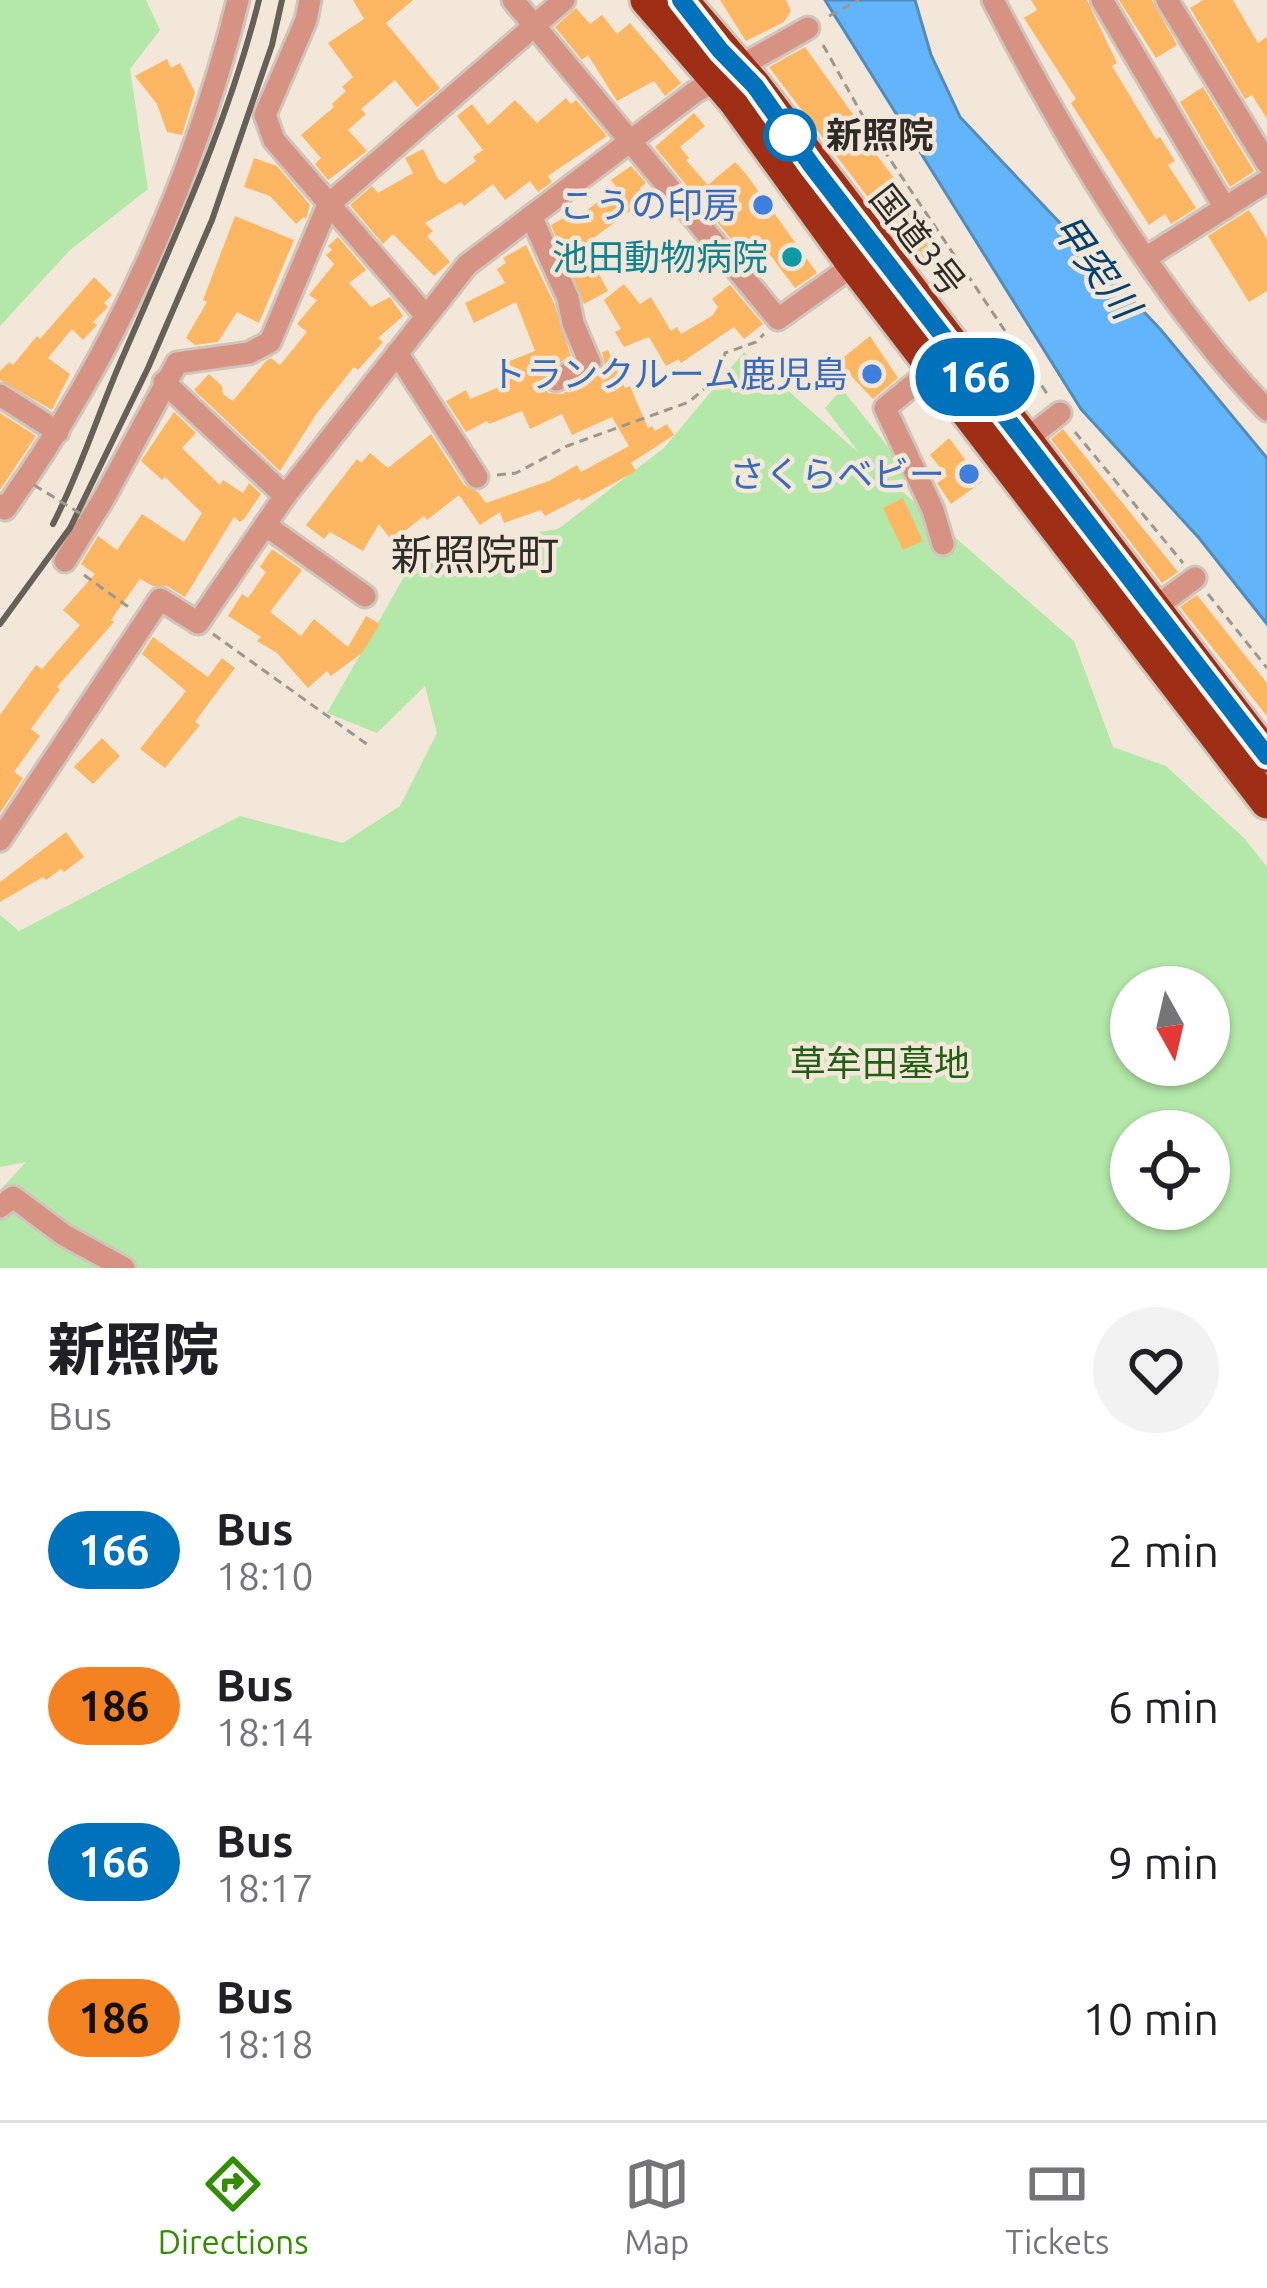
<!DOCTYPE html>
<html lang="en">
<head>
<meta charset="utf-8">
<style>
	:root { --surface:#fff; --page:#f2f2f2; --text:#202124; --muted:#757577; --line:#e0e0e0; --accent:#328e00 }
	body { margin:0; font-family:Ubuntu,"Noto Sans JP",sans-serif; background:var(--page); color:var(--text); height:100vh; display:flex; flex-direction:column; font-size:45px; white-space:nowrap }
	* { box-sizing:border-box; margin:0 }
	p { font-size:39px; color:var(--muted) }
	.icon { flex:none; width:66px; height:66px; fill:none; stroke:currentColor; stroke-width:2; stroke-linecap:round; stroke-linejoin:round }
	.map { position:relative; height:1268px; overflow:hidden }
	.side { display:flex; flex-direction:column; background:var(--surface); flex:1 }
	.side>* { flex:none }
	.badge { padding:0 24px; border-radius:39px; font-size:42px; line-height:78px }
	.needle { width:78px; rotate:172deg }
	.tools { position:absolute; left:1110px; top:966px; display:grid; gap:24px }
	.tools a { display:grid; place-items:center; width:120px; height:120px; border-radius:50%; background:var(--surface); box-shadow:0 3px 9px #0004; font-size:60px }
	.map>.badge { position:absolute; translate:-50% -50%; box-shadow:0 0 0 6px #fff }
	.round { display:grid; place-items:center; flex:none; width:126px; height:126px; border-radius:63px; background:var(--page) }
	.overview { display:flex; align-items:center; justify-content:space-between; height:204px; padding:0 48px }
	h1 { font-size:57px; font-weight:800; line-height:90px }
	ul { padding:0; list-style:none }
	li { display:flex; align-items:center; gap:36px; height:156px; padding:0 48px }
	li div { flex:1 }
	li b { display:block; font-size:45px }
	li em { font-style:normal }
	li .badge { min-width:132px; font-weight:700; text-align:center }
	.tab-bar { display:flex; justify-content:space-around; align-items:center; height:168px; border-top:3px solid var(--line); background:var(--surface); font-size:33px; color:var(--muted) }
	.tab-bar a { display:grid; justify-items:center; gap:6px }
	.tab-bar .selected { color:var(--accent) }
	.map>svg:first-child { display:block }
</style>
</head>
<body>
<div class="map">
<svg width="1267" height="1268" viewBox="0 0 1267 1268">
	<rect width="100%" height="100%" fill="#f3e7da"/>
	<g fill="#b3e8a8" fill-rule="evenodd">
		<polygon points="0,0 146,0 160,30 130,69 148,189 70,250 0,326"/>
		<path d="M744 352 859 453 825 408 842 389 897 458 905 483 896 486 1074 641 1113 747 1166 766 1244 838 1267 867V1268H0V1190L26 1162 0 1167V915L19 931 240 816 343 843 400 806 437 733 425 686 377 733 327 713 405 575 475 542 558 529 664 448ZM1131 987H1209V1065H1131ZM1131 1131H1209V1209H1131Z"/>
	</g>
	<polygon fill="#62b5fb" stroke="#538cbb" stroke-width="3" points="825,0 915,0 931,55 960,117 1161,330 1267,458 1267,624 1199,538 1081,409"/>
	<g fill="#fdb763">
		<polygon points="353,0 413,0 386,23 440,88 417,107 395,80 361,109 366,114 348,130 367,151 328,180 315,164 321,158 301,135 334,107 332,104 346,91 342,87 353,77 328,43 364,19"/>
		<polygon points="720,0 786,0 791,11 784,22 746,41"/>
		<polygon points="1031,0 1087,0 1117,63 1112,66 1156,139 1160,137 1175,161 1168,165 1196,208 1171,224 1165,214 1149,225 1071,103 1076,99 1024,18 1037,10"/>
		<polygon points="1119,0 1152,0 1177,45 1156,58"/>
		<polygon points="1203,0 1233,0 1258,43 1267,37 1267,119 1252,95 1245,99 1190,8"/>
		<polygon points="576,8 590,24 602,15 617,34 630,23 681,83 665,96 654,81 617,101 588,55 582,60 555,27"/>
		<polygon points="805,47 862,127 858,130 930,226 925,230 944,255 924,271 769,67"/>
		<polygon points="167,59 171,68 180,63 195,92 182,135 167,132 157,104 135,76"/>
		<polygon points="1203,87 1254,171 1230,187 1180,102"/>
		<polygon points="566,98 571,104 576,100 607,136 548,176 552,182 538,192 530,181 505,200 493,184 464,206 461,202 425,223 433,231 427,236 450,262 434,276 393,234 383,244 350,205 372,186 378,193 413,173 405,158 423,149 438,179 445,184 476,161 473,157 483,150 457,116 472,104 488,125 515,100 537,123"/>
		<polygon points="694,113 705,126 680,147 689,158 686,160 708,185 735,162 746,174 817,273 795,288 771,256 755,268 655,147"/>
		<polygon points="254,158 277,166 310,205 306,219 304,217 296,224 270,196 244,187"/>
		<polygon points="631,166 646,183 640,188 644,201 584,245 608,291 584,304 551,225 576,211 579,216 617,188 611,180"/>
		<polygon points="1249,210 1267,239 1267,291 1249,302 1208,236"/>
		<polygon points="235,216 294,240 259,323 237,312 218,342 195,345 186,338 207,302 203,300"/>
		<polygon points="338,237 366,270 349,283 371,307 390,297 403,316 378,338 383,342 358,370 354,367 317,413 280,471 194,390 209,374 222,386 223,394 233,401 266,361 271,358 280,365 307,332 297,324 317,300 309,295 334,264 326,255 332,250 328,246"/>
		<polygon points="526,245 554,303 571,356 544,371 543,388 549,393 562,394 597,376 605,366 602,352 608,350 625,388 630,386 648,428 652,426 655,431 667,424 674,435 631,463 636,471 581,501 580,498 545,516 541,510 504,523 500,512 480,525 459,495 427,520 424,516 392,541 379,524 363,551 330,532 324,539 306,525 357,459 361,463 370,453 388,468 431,434 464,485 478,492 486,503 549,481 577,465 581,472 629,446 612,417 572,435 562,414 530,429 522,411 489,424 487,421 466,432 446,401 466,390 470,399 509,383 502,364 535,351 516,302 474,323 465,303 505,283 497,269 506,263 503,258"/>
		<polygon points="94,277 112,295 104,303 108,307 93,322 97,325 83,340 72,329 48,358 70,374 52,410 0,380 0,371 9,362 13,365 37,336 40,339"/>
		<polygon points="624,284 640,304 651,297 671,331 677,327 681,334 712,316 718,307 712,299 730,285 763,324 744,339 734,327 681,363 679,359 666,366 649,337 624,347 615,332 621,329 604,300"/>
		<polygon points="870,336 898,378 873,399 838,362"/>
		<polygon points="174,412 196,433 182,448 220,485 223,480 243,493 249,483 261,494 244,519 240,522 234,517 185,597 167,586 153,586 140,579 111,620 114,622 57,687 60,689 31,729 40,736 14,772 23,778 0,813 0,715 36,665 42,669 80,625 63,610 95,574 81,564 98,536 117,550 142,514 184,542 202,513 165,477 162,480 141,461"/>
		<polygon points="0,413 36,436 0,490"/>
		<polygon points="1063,429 1178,572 1162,583 1051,439"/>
		<polygon points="949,438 982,482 951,504 937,483 947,476 930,455"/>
		<polygon points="903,498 923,541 903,550 883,508"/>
		<polygon points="272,549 302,570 270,612 301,636 314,619 348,647 366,616 380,624 362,653 331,676 327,671 308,688 277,653 257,641 261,637 228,616 242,594 248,598 266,572 260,567"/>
		<polygon points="1197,595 1267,683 1267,716 1180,607"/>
		<polygon points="153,637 208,677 222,658 235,668 195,722 200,725 165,768 140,749 186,691 142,654"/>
		<polygon points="102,738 120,756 93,784 74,767"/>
		<polygon points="66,832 84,857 64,872 61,869 46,880 43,877 0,902 0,882"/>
	</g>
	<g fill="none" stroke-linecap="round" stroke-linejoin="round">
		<g stroke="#d0c5ba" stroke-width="27">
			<g id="minor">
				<polyline points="310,0 306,20 265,115 274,140 426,316"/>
				<polyline points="513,0 778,319 854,265"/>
				<path d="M993 0C1064 137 1159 299 1267 410"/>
				<polyline points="1102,0 1225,208"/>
				<polyline points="1167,0 1267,163"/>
				<polyline points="531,216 568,298 573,323 590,363 556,380"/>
				<polyline points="1147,257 1267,181"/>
				<polyline points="397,353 477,477"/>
				<polyline points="934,368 885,408 933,510 943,544"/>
				<polyline points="164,382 285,496"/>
				<polyline points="0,395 58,432"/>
				<polyline points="1024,441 1060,413"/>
				<path d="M0 505 5 509C113 358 194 180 238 0"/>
				<polyline points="265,525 365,596"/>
				<polyline points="65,561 104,498 177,363 249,353 270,342 328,205 564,0"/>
				<polyline points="1153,609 1195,578"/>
				<polyline points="0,840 160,599 198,623 285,496 467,265 695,92 808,28"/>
				<polyline points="0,1207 13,1197 64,1235 124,1268"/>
			</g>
		</g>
		<g stroke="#d0c5ba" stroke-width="39">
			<g id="highway">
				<polyline points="647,0 735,101 854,265 1267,802"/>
				<polyline points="681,0 755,86 1267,756"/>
			</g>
		</g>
		<g stroke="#9f968d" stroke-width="3" stroke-dasharray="9 6" stroke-linecap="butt">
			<polyline points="829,16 859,0"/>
			<polyline points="823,45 873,134 1048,395"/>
			<polyline points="1075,432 1183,563"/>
			<polyline points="497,475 516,473 567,446 689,402 705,388 717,388 725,353 756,342 764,334"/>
			<polyline points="84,575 130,608"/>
			<polyline points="1208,594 1267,668"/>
			<polyline points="213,634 368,745"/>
		</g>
		<use href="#minor" stroke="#d69383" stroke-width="21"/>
		<use href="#highway" stroke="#9e2f15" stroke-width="33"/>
		<g stroke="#666059" stroke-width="6">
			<path d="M53 524C81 470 99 410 124 354 174 238 228 124 259 0"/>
			<polyline points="0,624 70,528 148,368 212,220 272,45 282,0"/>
		</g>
		<polyline stroke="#9f968d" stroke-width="3" stroke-dasharray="9 6" stroke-linecap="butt" points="34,485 86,517"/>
	</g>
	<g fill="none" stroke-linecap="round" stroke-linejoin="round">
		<g stroke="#fff" stroke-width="27">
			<polyline id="line" points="681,0 720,50 755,86 812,166 1267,756"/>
		</g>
		<use href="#line" stroke="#0072bc" stroke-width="18"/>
	</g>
	<circle fill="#fff" stroke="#0072bc" stroke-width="6" cx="790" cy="135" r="24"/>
	<g fill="#3f7fe0" stroke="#f3e7da" stroke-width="4.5">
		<circle cx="763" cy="205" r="12"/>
		<circle cx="872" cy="374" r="12"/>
		<circle cx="969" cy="474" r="12"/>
	</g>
	<circle fill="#0f9aa8" stroke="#f3e7da" stroke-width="4.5" cx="792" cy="257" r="12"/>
	<g text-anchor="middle" stroke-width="9" stroke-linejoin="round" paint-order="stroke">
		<g font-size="36" font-weight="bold" fill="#2f2b26" stroke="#f3e7da" text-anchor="start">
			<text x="826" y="148">新照院</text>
		</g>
		<g font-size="36" fill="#366cbe" stroke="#f3e7da" text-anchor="end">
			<text x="739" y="218">こうの印房</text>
			<text x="848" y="387">トランクルーム鹿児島</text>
			<text x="945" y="487">さくらベビー</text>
		</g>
		<g font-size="36" fill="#2f2b26" stroke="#f3e7da">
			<text transform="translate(918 240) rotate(52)" y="13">国道3号</text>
		</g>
		<g font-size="36" fill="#0d838f" stroke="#f3e7da" text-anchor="end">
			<text x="768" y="270">池田動物病院</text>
		</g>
		<g font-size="36" fill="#1f5f0f" stroke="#f3e7da">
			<text x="880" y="1076">草牟田墓地</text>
		</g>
		<g font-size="39" font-style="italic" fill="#00426f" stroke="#f3e7da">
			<text transform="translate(1096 266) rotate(54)" y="14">甲突川</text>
		</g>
		<g font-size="42" fill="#2f2b26" stroke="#f3e7da">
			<text x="475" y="570">新照院町</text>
		</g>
	</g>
</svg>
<div class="tools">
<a><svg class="needle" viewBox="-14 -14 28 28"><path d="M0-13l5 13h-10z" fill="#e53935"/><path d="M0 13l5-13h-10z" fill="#757577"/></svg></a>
<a><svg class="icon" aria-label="locate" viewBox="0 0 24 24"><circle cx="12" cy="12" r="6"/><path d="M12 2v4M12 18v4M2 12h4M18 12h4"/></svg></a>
</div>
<b class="badge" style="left:975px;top:377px;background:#0072bc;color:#fff">166</b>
</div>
<section class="side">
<div class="overview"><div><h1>新照院</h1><p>Bus</p></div><a class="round"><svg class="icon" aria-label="heart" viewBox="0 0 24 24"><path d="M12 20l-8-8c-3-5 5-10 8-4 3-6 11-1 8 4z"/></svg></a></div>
<ul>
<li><span class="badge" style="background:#0072bc;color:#fff">166</span><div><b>Bus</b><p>18:10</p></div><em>2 min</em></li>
<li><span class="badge" style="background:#f58220;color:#111">186</span><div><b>Bus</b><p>18:14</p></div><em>6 min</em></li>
<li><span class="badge" style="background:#0072bc;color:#fff">166</span><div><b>Bus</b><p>18:17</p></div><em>9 min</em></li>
<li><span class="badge" style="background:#f58220;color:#111">186</span><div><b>Bus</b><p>18:18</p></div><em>10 min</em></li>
</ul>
</section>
<nav class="tab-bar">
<a class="selected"><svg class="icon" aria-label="directions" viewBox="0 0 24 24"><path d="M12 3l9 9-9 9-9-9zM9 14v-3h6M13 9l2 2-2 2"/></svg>Directions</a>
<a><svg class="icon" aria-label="map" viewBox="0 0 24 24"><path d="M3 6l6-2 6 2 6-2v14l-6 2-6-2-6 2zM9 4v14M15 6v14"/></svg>Map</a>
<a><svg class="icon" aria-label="tickets" viewBox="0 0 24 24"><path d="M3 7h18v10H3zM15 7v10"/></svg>Tickets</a>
</nav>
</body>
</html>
